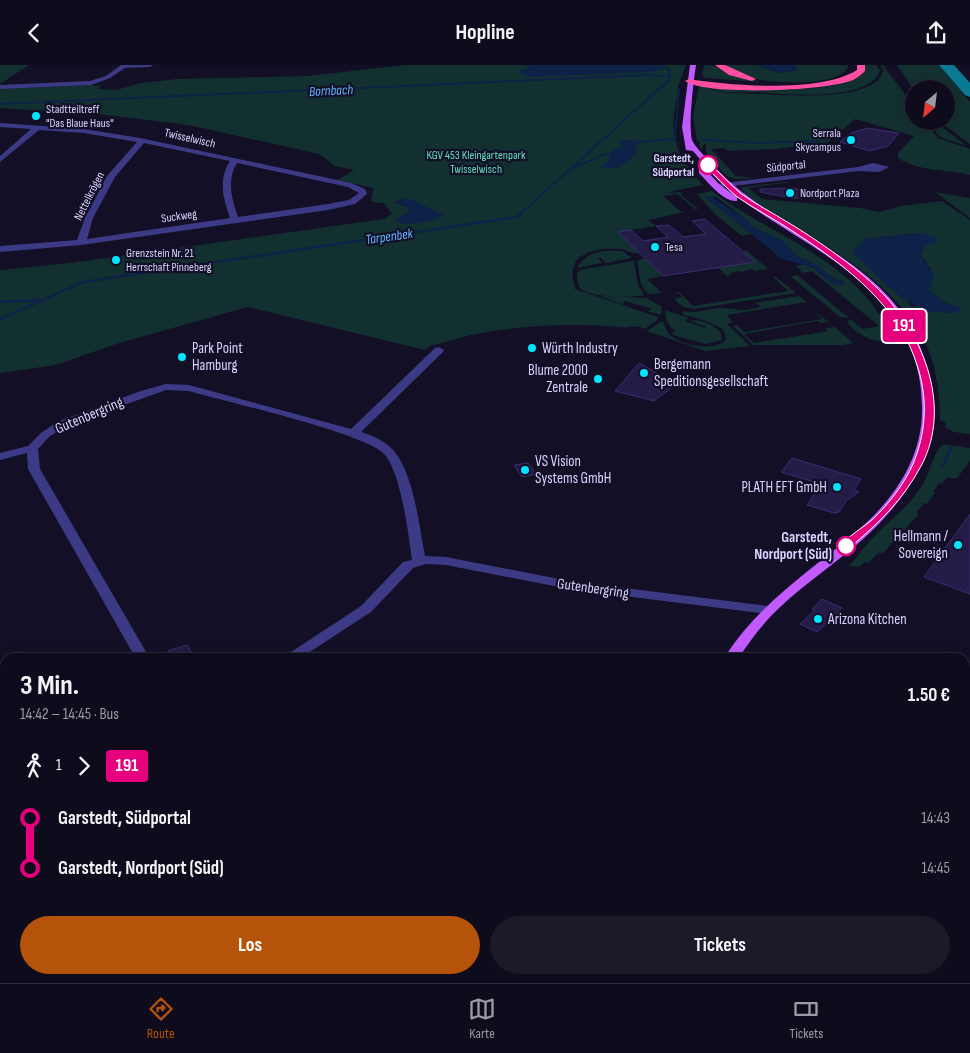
<!DOCTYPE html>
<html lang="de">
<head>
<meta charset="utf-8">
<style>
	:root { --surface:#0e0b1c; --page:#1c1929; --text:#f1f3f6; --muted:#9b9ba3; --line:#2e2b3b; --accent:#b45309 }
	body { margin:0; font-family:"Sofia Sans Condensed",sans-serif; background:var(--page); color:var(--text); height:100vh; display:flex; flex-direction:column; font-size:19px; white-space:nowrap }
	* { box-sizing:border-box; margin:0 }
	p { font-size:16px; color:var(--muted) }
	.icon { flex:none; width:28px; height:28px; fill:none; stroke:currentColor; stroke-width:2; stroke-linecap:round; stroke-linejoin:round }
	.map { position:relative; flex:1; overflow:hidden }
	.side { position:absolute; left:0px; top:588px; width:970px; height:331px; display:flex; flex-direction:column; background:var(--surface); border-radius:15px 15px 0 0; box-shadow:0 2px 12px #0003,0 0 0 1px var(--line) }
	.side>* { flex:none }
	.badge { padding:0 10px; border-radius:4px; font-size:18px; line-height:32px }
	.needle { width:32px; rotate:208deg }
	.buttons { position:absolute; left:905px; top:15px; display:grid; gap:10px }
	.buttons a { display:grid; place-items:center; width:50px; height:50px; border-radius:50%; background:var(--surface); box-shadow:0 2px 12px #0003,0 0 0 1px var(--line); font-size:25px }
	.map>.badge { position:absolute; translate:-50% -50%; box-shadow:0 0 0 2px #fff }
	.legs { display:flex; align-items:center; gap:8px; height:55px; padding:0 20px; font-size:16px }
	.legs p { margin-inline-start:auto }
	.overview { display:flex; align-items:center; justify-content:space-between; height:85px; padding:0 20px }
	h1 { font-size:28px; font-weight:700; line-height:38px }
	.primary-button { display:flex; gap:10px; margin-top:auto; padding:10px 20px }
	.primary-button a { flex:1; height:58px; border-radius:30px; background:var(--accent); color:#fff; font-size:20px; font-weight:700; line-height:58px; text-align:center }
	.primary-button a+a { background:var(--page); color:var(--text) }
	ul { padding:0 20px; list-style:none }
	li { display:flex; align-items:center; gap:18px; height:50px; font-size:19px }
	li i { display:grid; place-items:center; width:8px; height:100%; margin:0 6px; background:currentColor }
	li i::after { content:''; width:12px; height:12px; margin:-6px; border:4px solid; border-radius:50%; background:var(--surface) }
	li p { margin-inline-start:auto }
	li:first-child i { background:linear-gradient(#0000 50%,currentColor 0) }
	li:last-child i { background:linear-gradient(currentColor 50%,#0000 0) }
	header { display:flex; justify-content:space-between; align-items:center; height:65px; padding:0 20px; background:var(--surface); font-size:22px; font-weight:700 }
	.tabs { display:flex; justify-content:space-around; align-items:center; height:70px; border-top:1px solid var(--line); background:var(--surface); font-size:14px; color:var(--muted) }
	.tabs a { display:grid; justify-items:center; gap:2px }
	.tabs .on { color:var(--accent) }
	.map>svg:first-child { display:block }
</style>
</head>
<body>
<header><svg class="icon" aria-label="back" viewBox="0 0 24 24"><path d="M15 5l-7 7 7 7"/></svg>Hopline<svg class="icon" aria-label="share" viewBox="0 0 24 24"><path d="M12 15V3M7 8l5-5 5 5M5 13v7h14v-7"/></svg></header>
<div class="map">
<svg width="970" height="918" viewBox="0 0 970 918">
	<rect width="100%" height="100%" fill="#130f26"/>
	<g fill="#12302f" fill-rule="evenodd">
		<polygon points="0,0 29,0 0,19"/>
		<path d="M405 0H686L677 24H679C668 68 673 86 703 120L664 128 681 127 682 131 698 144 690 145 695 144 677 129 663 131 680 146 685 147 648 155 656 161 618 167 639 188C631 189 628 185 620 184 605 183 577 184 573 204 572 210 574 218 575 224L658 252 657 255 645 264C631 258 629 264 619 262 572 258 522 260 476 269 466 270 436 281 431 280L425 285 248 242 119 278 56 300 0 308V205L70 198 384 154 392 149 384 138 371 137 373 123 337 115 354 105 335 101 319 89 188 60 98 49 0 43V24L90 20 101 21 98 24 116 25 141 18 177 14 307 11ZM406 133 443 150H405L410 148 409 143 395 137Z"/>
		<path d="M704 0C724 0 741 13 761 17L705 13 702 9Z"/>
		<path d="M722 0H755L779 8 796 5V0H848V2C837 24 767 18 747 12 738 9 730 4 722 0Z"/>
		<path d="M865 0H876L880 6C868 38 783 29 756 27 742 27 723 29 710 23 746 23 836 31 863 9Z"/>
		<path d="M880 0H883L914 41V56H925L938 73 970 84V110C947 104 919 107 898 93V88L914 71 855 54 827 78 838 81 839 84 831 85 807 80 776 84 728 86 724 83 711 84 736 111 754 113C719 117 727 108 706 87V79H704L701 85 699 80 701 77 697 76 693 51 699 21 705 20C711 30 748 28 760 29 786 30 875 38 883 6Z"/>
		<polygon points="897,0 939,0 970,37 970,79 939,56 946,56 946,24 914,25"/>
		<polygon points="927,56 934,56 967,81 940,72"/>
		<path d="M786 117 789 119 785 118 748 123 762 134 860 143 880 147 901 141 942 136 970 155V369L954 367 946 363 945 357 940 355C940 331 937 307 928 284 905 221 809 170 754 136L742 128 745 127 741 124 743 122ZM921 168 926 180 920 189 931 204 929 225 944 237 959 243 911 241 864 174Z"/>
		<path d="M712 126C772 172 867 199 892 277 877 279 853 269 847 256L851 255 863 264 879 261 812 206 803 208 796 201C816 193 825 223 844 220L842 216 833 213 813 198 800 193 784 178 751 161 746 154 716 132 705 133 715 138 752 169 742 171 715 149 697 129Z"/>
		<polygon points="935,127 970,133 970,153"/>
		<polygon points="746,185 768,204 755,206 752,204 743,206 745,208 740,206 730,208 732,210 727,211 718,203 755,197 742,186"/>
		<path d="M622 186 632 193 606 198 601 193H598L602 198 577 203C586 186 604 185 622 186Z"/>
		<polygon points="645,193 663,211 647,214 662,228 648,229 641,219 637,196"/>
		<path d="M634 196 638 220 644 230C631 233 592 233 581 224 577 220 577 213 577 208L580 205Z"/>
		<polygon points="797,210 849,253 840,252 791,212"/>
		<polygon points="773,212 776,212 796,228 694,244 683,242 674,234 682,232 678,228 671,230 679,227 693,241 788,226"/>
		<polygon points="600,231 647,233 662,242 661,250 647,246 652,244 625,236 623,238 624,240"/>
		<path d="M799 231 807 237 727 250 733 257 727 259 750 281 705 286 647 266 662 256C665 260 666 266 670 270 680 280 716 288 726 274L723 264 706 256 682 249 683 246C695 249 707 244 719 243 733 242 746 249 761 241L754 238Z"/>
		<polygon points="811,244 829,257 820,258 818,256 744,269 754,278 828,266 826,263 835,262 853,278 844,280 753,280 733,261 737,260 744,267 822,254"/>
		<path d="M665 245 689 253 685 256 705 263 706 262 690 256C699 253 715 260 721 268L722 275 706 279 676 271 672 268 676 265 672 264 666 254Z"/>
		<path d="M944 379 970 383V396L957 413H947L942 419 939 418 933 427 935 428 927 439 924 438 917 447 919 449 882 489 878 488 868 498 865 497 859 502 848 501C858 493 860 487 868 478 886 457 908 444 923 419 928 410 936 382 944 379Z"/>
	</g>
	<g fill="#0c2248">
		<polygon points="533,0 656,0 659,2 662,0 666,3 650,7 555,11 528,12 518,7"/>
		<polygon points="755,0 796,0 797,4 779,8"/>
		<polygon points="620,75 647,76 637,79 635,90 619,103 600,102 611,93 606,89 623,81 618,77"/>
		<polygon points="710,131 746,154 751,161 781,175 800,193 817,200 833,213 845,218 842,221 831,218 812,202 782,194 705,132"/>
		<path d="M406 133C419 137 431 145 443 150 432 158 408 161 396 157L397 153 410 147 405 140 394 138Z"/>
		<path d="M921 168 937 173V177L926 180 920 189 934 211 929 225 944 237 960 243 959 247C912 254 888 220 856 191L853 186 864 174Z"/>
	</g>
	<g fill="none" stroke-linecap="round" stroke-linejoin="round">
		<g stroke="#0c2248" stroke-width="2">
			<polyline points="648,10 670,12"/>
			<polyline points="0,39 648,10 646,7 652,0"/>
			<polyline points="675,74 679,24"/>
			<polyline points="703,75 757,78 819,76"/>
			<polyline points="647,76 675,74"/>
			<polyline points="573,103 606,89"/>
			<polyline points="519,150 670,14 669,4 661,0"/>
		</g>
		<g stroke="#0c2248" stroke-width="2.5">
			<polyline points="0,237 39,235"/>
			<polyline points="0,254 83,217 517,152 521,149"/>
		</g>
		<polyline stroke="#0c2248" stroke-width="3" points="943,401 952,382"/>
		<polygon fill="#0a7a92" fill-rule="evenodd" points="939,0 954,0 970,18 970,32 965,30"/>
	</g>
	<g fill="#241b47" stroke="#3b2d73">
		<polygon points="867,63 899,68 888,81 869,86 840,77 851,68"/>
		<polygon points="793,123 819,130 819,132 792,133 760,127 760,124"/>
		<polygon points="705,154 755,197 663,211 618,167 631,165 643,176 668,172 656,161 669,160 683,172 706,169 692,156"/>
		<polygon points="639,298 676,319 654,336 615,326"/>
		<polygon points="792,393 861,414 854,425 859,427 847,435 839,447 834,448 807,440 821,419 781,407"/>
		<polygon points="528,398 536,409 522,412 514,400"/>
		<polygon points="970,449 970,529 924,512"/>
		<polygon points="822,534 842,543 817,567 800,559 815,545 812,544"/>
		<polygon points="187,580 195,592 172,592 168,586"/>
	</g>
	<g fill="none" stroke-linecap="round" stroke-linejoin="round">
		<g fill="#3d3a85" fill-rule="evenodd">
			<polygon points="121,0 153,0 150,2 125,3 110,13 91,20 0,24 0,20 90,16 106,11"/>
			<path d="M0 58 84 64 140 73 351 118 365 124 367 129 355 139 328 145 81 180 0 187V181L77 175 85 153 107 111 137 77 84 68 39 65 0 97V91L31 64 0 62ZM144 78 230 96C218 115 223 133 230 153L87 174 93 153 115 112ZM237 98 348 122 359 128 349 135 328 139 238 152C232 134 226 116 237 98Z"/>
			<polygon points="873,98 889,102 879,107 859,106 716,123 712,121 716,119 858,102"/>
			<path d="M439 282 444 285 443 287 361 367C373 371 386 376 394 386 414 410 419 461 425 491L446 492 569 516 768 541 775 545 773 548 768 549 569 524 446 500 426 499 413 503 371 547 302 592H286L288 589 361 541 403 497 412 495C408 467 402 414 386 391 371 369 222 336 189 326L166 325 65 361 49 372 38 384 40 404 149 592H135L28 404 27 388 0 395V388L28 381 41 368 57 357 141 326 166 319 189 320 351 364 435 283Z"/>
			<polygon points="330,914 348,914 350,918 332,918"/>
		</g>
		<g fill="#c25bff" fill-rule="evenodd">
			<path d="M690 0H696C694 13 687 67 693 77 697 84 705 91 711 98 769 165 881 189 918 277 954 361 920 426 854 482 826 505 795 526 770 552 758 565 749 578 739 592H725C760 536 816 503 864 460 896 431 922 391 922 346 924 228 818 190 737 132V136C723 137 708 117 699 108V104H705L719 119 735 131 716 113 693 86 686 85 682 62Z"/>
			<polygon points="834,914 854,914 856,918 836,918"/>
		</g>
		<g fill="#ff4fa3" fill-rule="evenodd">
			<polygon points="715,0 725,0 756,14 752,16 729,10"/>
			<path d="M857 0H865V6C862 9 857 13 853 15 828 26 705 31 685 16L689 14C731 21 821 28 857 5Z"/>
		</g>
	</g>
	<path fill="#e6007e" stroke="#fff" d="M706 99H710C720 108 730 119 740 128 755 139 773 148 789 158 814 173 852 199 874 220 921 263 954 340 921 401 903 435 878 459 849 483L841 481C849 470 863 463 873 454 888 440 905 418 913 399 926 368 928 335 918 303 900 241 846 201 794 167 775 154 754 144 736 131 725 122 716 111 706 102Z"/>
	<g fill="#00e5ff" stroke="#130f26" stroke-width="2">
		<circle cx="36" cy="51" r="5"/>
		<circle cx="851" cy="75" r="5"/>
		<circle cx="790" cy="128" r="5"/>
		<circle cx="655" cy="182" r="5"/>
		<circle cx="116" cy="195" r="5"/>
		<circle cx="532" cy="283" r="5"/>
		<circle cx="182" cy="292" r="5"/>
		<circle cx="644" cy="308" r="5"/>
		<circle cx="598" cy="314" r="5"/>
		<circle cx="525" cy="405" r="5"/>
		<circle cx="837" cy="422" r="5"/>
		<circle cx="958" cy="480" r="5"/>
		<circle cx="818" cy="554" r="5"/>
	</g>
	<g fill="#fff" stroke="#e6007e" stroke-width="2.5">
		<circle cx="708" cy="100" r="9"/>
		<circle cx="846" cy="481" r="9"/>
	</g>
	<g text-anchor="middle" stroke-width="4.5" stroke-linejoin="round" paint-order="stroke">
		<g font-size="12" fill="#d9d4ff" stroke="#130f26" text-anchor="start">
			<text x="46" y="48">Stadtteiltreff<tspan x="46" dy="14">"Das Blaue Haus"</tspan></text>
			<text x="841" y="72" text-anchor="end">Serrala<tspan x="841" dy="14">Skycampus</tspan></text>
			<text x="800" y="132">Nordport Plaza</text>
			<text x="665" y="186">Tesa</text>
			<text x="126" y="192">Grenzstein Nr. 21<tspan x="126" dy="14">Herrschaft Pinneberg</tspan></text>
		</g>
		<g font-size="12" fill="#d9d4ff" stroke="#130f26">
			<text transform="translate(190 73) rotate(13)" y="4">Twisselwisch</text>
			<text transform="translate(786 101) rotate(-6)" y="4">Südportal</text>
			<text transform="translate(89 131) rotate(-63)" y="4">Nettelkrögen</text>
			<text transform="translate(179 151) rotate(-8)" y="4">Suckweg</text>
		</g>
		<g font-size="12" fill="#5fe0c0" stroke="#130f26">
			<text x="476" y="94">KGV 453 Kleingartenpark<tspan x="476" dy="14">Twisselwisch</tspan></text>
		</g>
		<g font-size="12" font-weight="bold" fill="#d9d4ff" stroke="#130f26" text-anchor="end">
			<text x="694" y="97">Garstedt,<tspan x="694" dy="14">Südportal</tspan></text>
		</g>
		<g font-size="14" font-style="italic" fill="#62b6ff" stroke="#130f26">
			<text transform="translate(331 25) rotate(-3)" y="5">Bornbach</text>
			<text transform="translate(389 171) rotate(-8)" y="5">Tarpenbek</text>
		</g>
		<g font-size="15" fill="#d9d4ff" stroke="#130f26" text-anchor="start">
			<text x="192" y="288">Park Point<tspan x="192" dy="17">Hamburg</tspan></text>
			<text x="542" y="288">Würth Industry</text>
			<text x="654" y="304">Bergemann<tspan x="654" dy="17">Speditionsgesellschaft</tspan></text>
			<text x="588" y="310" text-anchor="end">Blume 2000<tspan x="588" dy="17">Zentrale</tspan></text>
			<text x="535" y="401">VS Vision<tspan x="535" dy="17">Systems GmbH</tspan></text>
			<text x="827" y="427" text-anchor="end">PLATH EFT GmbH</text>
			<text x="948" y="476" text-anchor="end">Hellmann /<tspan x="948" dy="17">Sovereign</tspan></text>
			<text x="828" y="559">Arizona Kitchen</text>
		</g>
		<g font-size="15" fill="#d9d4ff" stroke="#130f26">
			<text transform="translate(89 350) rotate(-23)" y="5">Gutenbergring</text>
			<text transform="translate(593 523) rotate(8)" y="5">Gutenbergring</text>
		</g>
		<g font-size="15" font-weight="bold" fill="#d9d4ff" stroke="#130f26" text-anchor="end">
			<text x="832" y="477">Garstedt,<tspan x="832" dy="17">Nordport (Süd)</tspan></text>
		</g>
	</g>
</svg>
<div class="buttons">
<a><svg class="needle" viewBox="-14 -14 28 28"><path d="M0-13l5 13h-10z" fill="#e53935"/><path d="M0 13l5-13h-10z" fill="#9b9ba3"/></svg></a>
</div>
<b class="badge" style="left:904px;top:261px;background:#e6007e;color:#fff">191</b>
<section class="side">
<div class="overview"><div><h1>3 Min.</h1><p>14:42 – 14:45 · Bus</p></div><b>1.50 €</b></div>
<div class="legs"><svg class="icon" aria-label="walk" viewBox="0 0 24 24"><circle cx="13" cy="4" r="2"/><path d="M13 8l-2 6 4 7M11 14l-3 7M7 12l3-4h3l4 4"/></svg>1<svg class="icon" aria-label="forward" viewBox="0 0 24 24"><path d="M9 5l7 7-7 7"/></svg><b class="badge" style="background:#e6007e;color:#fff">191</b></div>
<ul>
<li><i style="color:#e6007e"></i><b>Garstedt, Südportal</b><p>14:43</p></li>
<li><i style="color:#e6007e"></i><b>Garstedt, Nordport (Süd)</b><p>14:45</p></li>
</ul>
<div class="primary-button"><a>Los</a><a>Tickets</a></div>
</section>
</div>
<nav class="tabs">
<a class="on"><svg class="icon" aria-label="directions" viewBox="0 0 24 24"><path d="M12 3l9 9-9 9-9-9zM9 14v-3h6M13 9l2 2-2 2"/></svg>Route</a>
<a><svg class="icon" aria-label="map" viewBox="0 0 24 24"><path d="M3 6l6-2 6 2 6-2v14l-6 2-6-2-6 2zM9 4v14M15 6v14"/></svg>Karte</a>
<a><svg class="icon" aria-label="tickets" viewBox="0 0 24 24"><path d="M3 7h18v10H3zM15 7v10"/></svg>Tickets</a>
</nav>
</body>
</html>
